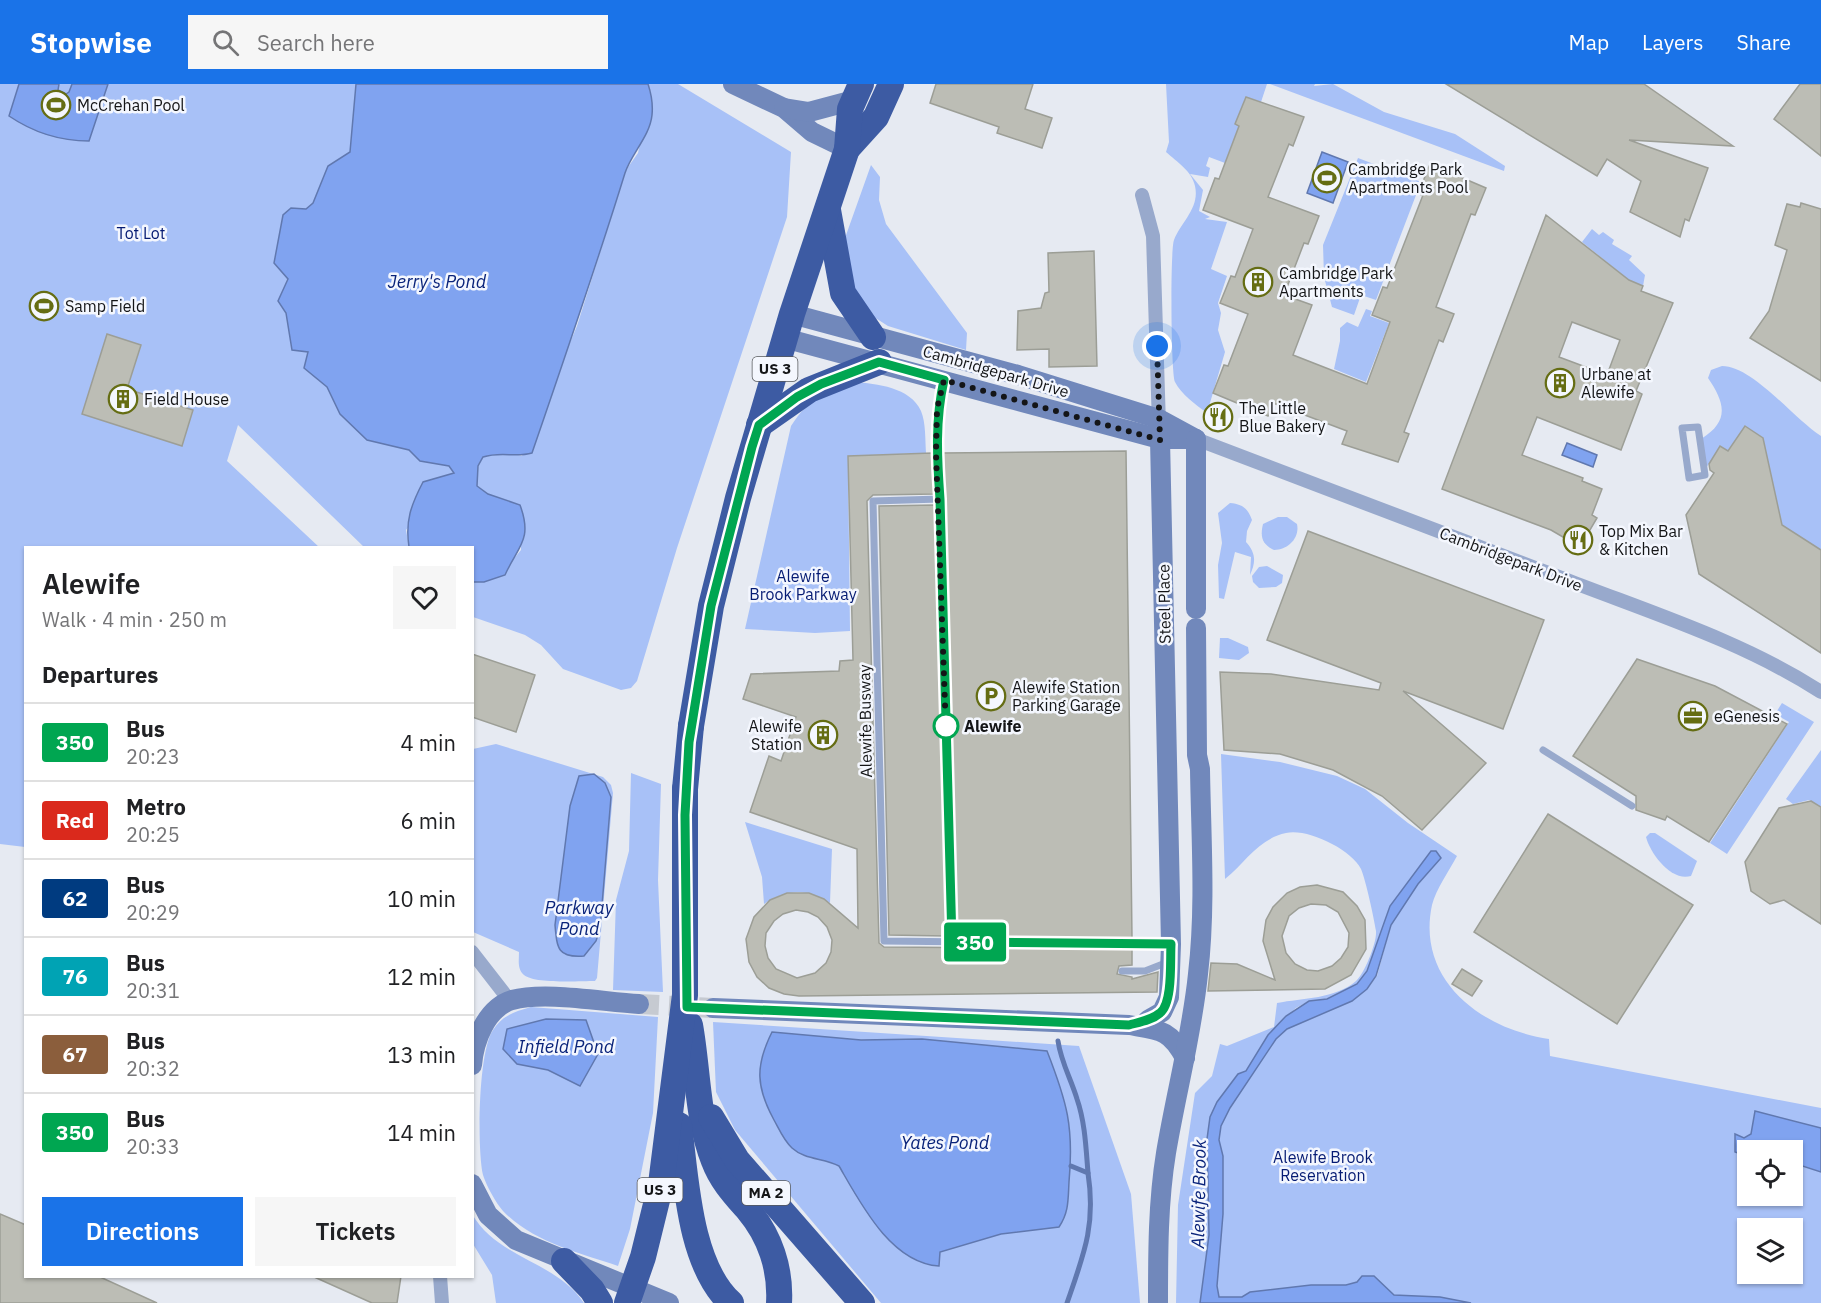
<!DOCTYPE html>
<html lang="en">
<head>
<meta charset="utf-8">
<style>
	:root { --surface:#fff; --page:#f6f6f6; --text:#202124; --muted:#757577; --line:#e0e0e0; --accent:#1a73e8 }
	body { margin:0; font-family:"IBM Plex Sans",sans-serif; background:var(--page); color:var(--text); height:100vh; display:flex; flex-direction:column; font-size:22px; white-space:nowrap }
	* { box-sizing:border-box; margin:0 }
	p { font-size:20px; color:var(--muted) }
	.icon { flex:none; width:33px; height:33px; fill:none; stroke:currentColor; stroke-width:2; stroke-linecap:round; stroke-linejoin:round }
	.map { position:relative; flex:1; overflow:hidden }
	.details { position:absolute; left:24px; top:462px; width:450px; height:732px; display:flex; flex-direction:column; background:var(--surface); border-radius:0px; box-shadow:0 2px 4px #0004 }
	.details>* { flex:none }
	.badge { padding:0 12px; border-radius:4px; font-size:21px; line-height:39px }
	.controls { position:absolute; left:1737px; top:1056px; display:grid; gap:12px }
	.controls a { display:grid; place-items:center; width:66px; height:66px; border-radius:0px; background:var(--surface); box-shadow:0 2px 4px #0004; font-size:30px }
	.you { position:absolute; width:30px; height:30px; margin:-15px; border:4px solid #fff; border-radius:50%; background:#1a73e8; box-shadow:0 0 0 9px #1a73e833 }
	.map>.badge { position:absolute; translate:-50% -50%; box-shadow:0 0 0 3px #fff }
	h2 { padding:0 18px; font-size:22px; line-height:54px }
	.round { display:grid; place-items:center; flex:none; width:63px; height:63px; border-radius:0px; background:var(--page) }
	.summary { display:flex; align-items:center; justify-content:space-between; height:102px; padding:0 18px }
	h1 { font-size:28px; font-weight:600; line-height:45px }
	.button { display:flex; gap:12px; margin-top:auto; padding:12px 18px }
	.button a { flex:1; height:69px; border-radius:0px; background:var(--accent); color:#fff; font-size:24px; font-weight:600; line-height:69px; text-align:center }
	.button a+a { background:var(--page); color:var(--text) }
	ul { padding:0; list-style:none }
	li { display:flex; align-items:center; gap:18px; height:78px; padding:0 18px; border-top:2px solid var(--line) }
	li div { flex:1 }
	li b { display:block; font-size:22px }
	li em { font-style:normal }
	li .badge { min-width:66px; font-weight:700; text-align:center }
	header { display:flex; align-items:center; gap:36px; box-sizing:border-box; height:84px; padding:0 30px; background:var(--accent); color:#fff }
	header strong { font-size:28px }
	nav { display:flex; gap:33px; margin-inline-start:auto; font-size:21px }
	.search { width:420px; height:54px; background:var(--page); display:flex; align-items:center; gap:15px; box-sizing:border-box; padding:0 21px; border-radius:0px; color:var(--muted); font-size:22px }
	.map>svg:first-child { display:block }
</style>
</head>
<body>
<header>
<strong>Stopwise</strong>
<div class="search"><svg class="icon" aria-label="search" viewBox="0 0 24 24"><circle cx="10" cy="10" r="6"/><path d="M15 15l6 6"/></svg>Search here</div>
<nav><a>Map</a><a>Layers</a><a>Share</a></nav>
</header>
<div class="map">
<svg width="1821" height="1219" viewBox="0 0 1821 1219">
	<rect width="100%" height="100%" fill="#e6eaf2"/>
	<g fill="#a8c1f7" fill-rule="evenodd">
		<polygon points="0,0 356,0 350,68 328,82 313,119 306,125 288,195 278,217 286,229 292,266 308,268 318,296 327,303 340,330 388,361 409,366 420,377 449,382 455,389 450,391 406,446 409,463 364,463 238,341 227,377 319,463 26,464 25,763 0,760"/>
		<path d="M648 0H678L791 68 787 133 677 464 637 597 631 604 621 606 563 585 541 561 525 551 473 533 472 498H484L505 491 511 478 521 466 520 421 488 410 477 402 478 382 483 373C497 368 508 368 522 372L577 242 626 86 638 69 651 9Z"/>
		<path d="M1166 0H1267L1261 18 1246 13 1235 40 1239 42 1225 79 1209 73 1206 82 1210 84 1208 93 1190 90 1203 106 1199 127 1210 133 1205 135 1227 138 1211 185 1227 192 1218 219 1221 229 1218 246 1225 268 1207 329C1196 321 1181 310 1175 298 1171 291 1170 166 1174 156 1181 138 1200 124 1195 102 1192 87 1177 78 1166 68L1169 58Z"/>
		<polygon points="1270,0 1315,0 1314,2 1333,0 1384,28 1455,50 1505,82 1504,87"/>
		<polygon points="1358,74 1421,98 1376,216 1361,211 1354,231 1332,223 1324,193 1323,161"/>
		<polygon points="871,81 880,93 879,116 886,140 967,249 966,266 888,242 866,228 852,208 845,154"/>
		<polygon points="1592,145 1599,151 1603,148 1614,156 1612,160 1632,172 1629,176 1645,191 1643,202 1629,196 1582,158"/>
		<polygon points="1366,225 1372,227 1370,232 1389,239 1366,298 1334,285 1340,257 1340,244 1347,238 1358,243"/>
		<path d="M1722 282C1753 282 1794 335 1821 352V466L1782 441 1763 354 1745 342 1728 367 1720 363 1706 384 1701 355C1730 337 1725 319 1708 294L1711 286Z"/>
		<path d="M854 298C877 300 910 303 921 327 926 339 925 356 926 369L848 372 850 547 815 549 745 545 791 342C811 312 821 310 854 298Z"/>
		<path d="M1230 419C1243 420 1248 425 1252 436L1247 447 1246 458C1256 469 1256 478 1250 491L1251 473 1235 468 1224 515 1219 514 1218 481 1222 459 1218 429Z"/>
		<path d="M1278 433H1287L1297 440C1300 454 1288 466 1274 466 1262 460 1260 453 1263 440Z"/>
		<polygon points="1267,482 1283,491 1282,499 1276,503 1259,504 1253,498 1252,492 1259,483"/>
		<polygon points="1220,554 1228,554 1248,563 1249,569 1239,576 1219,574"/>
		<polygon points="1782,619 1814,638 1727,770 1710,759 1789,638 1775,630"/>
		<path d="M496 660 603 693 611 701 613 709 597 894 595 897C579 897 535 900 524 891 517 885 519 876 519 868L473 848V665Z"/>
		<polygon points="1821,666 1821,723 1809,716 1793,720 1786,715"/>
		<path d="M1221 670 1280 678 1337 692 1365 705 1408 739 1457 772C1449 787 1436 805 1432 821 1416 896 1481 945 1549 955L1550 972 1821 1024V1219H1176L1178 1121 1195 1009 1212 992 1220 960 1227 962 1274 943 1277 919C1303 914 1335 915 1356 897 1364 890 1377 859 1376 847 1374 834 1366 797 1361 785 1351 765 1307 744 1286 749 1258 755 1246 778 1225 795ZM1431 767H1436L1441 774 1418 800 1391 841 1377 892 1367 905 1352 917 1289 944 1275 943 1296 924 1309 917 1327 915 1357 900 1367 887 1390 822ZM1748 1066H1792V1112H1748ZM1748 1144H1792V1190H1748Z"/>
		<polygon points="631,689 661,700 658,796 663,908 613,906 616,816 629,767"/>
		<path d="M745 738 832 765 830 819C809 804 785 805 764 820L762 793Z"/>
		<path d="M1650 749H1655L1697 777 1691 792C1671 798 1650 769 1646 753Z"/>
		<path d="M531 923 658 933 653 1029 630 1145 618 1182C579 1169 533 1158 503 1127 496 1119 486 1101 483 1091 477 1065 478 968 493 946 503 931 514 928 531 923Z"/>
		<polygon points="713,938 1079,962 1131,1110 1140,1219 881,1219 735,1046 716,1008"/>
		<path d="M472 1130C498 1175 556 1177 584 1219H496L492 1191 473 1160Z"/>
	</g>
	<g fill="#80a3f0" stroke="#6078af" stroke-width="1.5">
		<path d="M19 0H59L58 6 66 10 69 8 72 0H108L89 57C59 57 34 49 9 32Z"/>
		<path d="M356 0H648C651 9 653 21 652 31 650 52 631 70 625 89 596 183 564 276 532 369 515 374 502 367 483 373L478 382 477 402 488 410 520 421C533 456 518 462 505 491L484 498H473L472 464 409 463C405 437 411 421 423 398L454 389 449 382 420 377 409 366 367 356 340 330 327 303 304 284 308 268 292 266 286 229 278 217 288 195 274 179 283 131 291 124 306 125 313 119 328 82 350 68Z"/>
		<polygon points="1322,68 1348,78 1333,119 1307,109"/>
		<polygon points="1567,359 1597,371 1593,383 1562,371"/>
		<path d="M594 690 605 699 611 713 600 845 596 857 584 872C558 874 557 865 555 841L570 722 579 692Z"/>
		<polygon points="1431,767 1436,767 1441,774 1418,800 1391,841 1376,892 1367,905 1352,917 1287,945 1276,955 1230,1024 1221,1042 1219,1056 1223,1072 1223,1130 1217,1202 1219,1213 1242,1213 1250,1208 1311,1201 1346,1201 1357,1198 1362,1192 1374,1192 1394,1211 1440,1213 1471,1219 1200,1219 1209,1151 1207,1055 1210,1033 1217,1018 1238,990 1246,987 1268,951 1286,932 1309,917 1327,915 1357,900 1367,887 1390,822"/>
		<polygon points="546,935 586,936 598,970 580,1002 548,986 517,980 503,965 507,945"/>
		<path d="M772 948 861 956 922 955 1047 967C1067 1018 1074 1043 1069 1098 1068 1116 1069 1128 1059 1143L1001 1150 940 1168 939 1182C891 1179 861 1120 839 1082 824 1074 805 1076 792 1064 784 1057 779 1045 774 1036 756 1003 755 982 772 948Z"/>
		<polygon points="1755,1027 1821,1044 1821,1088 1793,1079 1792,1066 1748,1066 1747,1072 1735,1068 1735,1050 1744,1054 1751,1050"/>
	</g>
	<g fill="none" stroke-linecap="round" stroke-linejoin="round">
		<g stroke="#6078af" stroke-width="5">
			<path d="M1058 957C1061 978 1071 995 1077 1015 1085 1038 1086 1064 1088 1089"/>
			<path d="M1067 1219C1084 1170 1096 1141 1088 1089L1071 1082"/>
		</g>
	</g>
	<g fill="#bcbdb5" stroke="#9c9e96" stroke-width="1.5" fill-rule="evenodd">
		<polygon points="936,0 1033,0 1025,25 1052,34 1042,64 997,49 999,43 930,19"/>
		<polygon points="1446,0 1644,0 1733,62 1629,56 1708,84 1689,137 1685,135 1680,153 1630,128 1641,97 1607,75 1597,92"/>
		<polygon points="1800,0 1821,0 1821,72 1774,35"/>
		<polygon points="1246,13 1304,33 1293,62 1289,60 1268,113 1319,132 1308,160 1304,159 1284,211 1312,221 1293,271 1367,300 1390,238 1372,231 1383,203 1387,204 1423,111 1418,110 1430,80 1486,104 1475,131 1471,130 1436,223 1454,230 1443,258 1439,256 1404,348 1409,350 1398,378 1342,360 1347,347 1273,319 1268,332 1213,309 1224,281 1228,282 1248,230 1220,219 1231,192 1235,193 1253,145 1203,126 1215,94 1219,95 1239,42 1235,40"/>
		<polygon points="1801,119 1821,125 1821,297 1750,254 1769,227 1787,166 1775,161 1787,120 1800,123"/>
		<path d="M1546 131 1629 196 1643 202 1641 207 1673 219 1636 307 1642 310 1621 366 1537 333 1522 371 1583 394 1582 397 1602 405 1592 431 1597 434 1580 463 1551 446 1442 405ZM1572 238 1620 256 1607 291 1559 273Z"/>
		<polygon points="1094,167 1097,282 1049,283 1049,265 1017,266 1018,227 1041,224 1045,209 1049,208 1048,169"/>
		<polygon points="107,250 141,261 127,305 193,326 182,362 82,330"/>
		<polygon points="1745,342 1763,354 1782,441 1821,466 1821,569 1699,490 1686,431 1714,389 1710,386 1709,380 1720,362 1728,367"/>
		<polygon points="1126,367 1132,854 957,852 943,369"/>
		<path d="M932 369 934 410 873 411 867 417 879 859 884 863 1132 865V881L1119 882 1117 890 1132 893V895L1158 888 1157 908 799 912 784 910 769 904 757 893 749 878 746 855 754 833 770 816 787 809H809L824 815 858 844 857 765 750 728 769 672 781 677 796 633 743 615 751 590 839 587 840 577 853 576 848 372ZM796 826 808 828 818 833 827 843 832 856 831 868 826 879 815 889 797 894 776 885 768 874 765 862 766 849 774 837 783 830Z"/>
		<polygon points="935,421 946,852 889,851 879,422"/>
		<polygon points="1308,447 1544,536 1503,645 1403,607 1486,679 1422,746 1382,712 1333,686 1280,670 1224,666 1220,588 1271,590 1379,606 1381,599 1267,556"/>
		<polygon points="472,570 535,591 516,648 472,633"/>
		<polygon points="1637,575 1715,602 1787,640 1709,758 1667,732 1665,736 1636,726 1636,712 1573,672"/>
		<polygon points="1811,717 1821,723 1821,840 1784,816 1770,820 1751,807 1745,778 1779,724"/>
		<polygon points="1548,730 1693,821 1617,940 1474,848"/>
		<path d="M1317 801 1343 808 1357 822 1365 836 1366 865 1351 891 1325 905 1208 907 1211 879 1237 880 1275 896 1263 857 1266 836 1273 823 1287 809 1300 803ZM1311 820 1326 821 1338 828 1349 849 1348 863 1341 874 1332 882 1318 887 1307 886 1295 880 1286 869 1282 852 1289 832 1299 824Z"/>
		<polygon points="1462,885 1482,897 1472,912 1452,900"/>
		<polygon points="0,1130 26,1141 26,1192 98,1192 157,1219 0,1219"/>
		<polygon points="312,1192 401,1192 397,1219 372,1219"/>
	</g>
	<g fill="none" stroke-linecap="round" stroke-linejoin="round">
		<polyline stroke="#c6cad1" stroke-width="20" stroke-dasharray="20 10" stroke-linecap="butt" points="639,920 713,924"/>
		<g stroke="#98a9cc" stroke-width="7">
			<path d="M943 297C934 337 937 375 940 415L952 858"/>
			<polygon points="1698,343 1705,391 1689,394 1682,344"/>
			<polyline points="940,415 873,417 884,857 1169,860"/>
			<polyline points="1543,666 1632,722"/>
			<polyline points="1122,887 1145,887 1168,878"/>
		</g>
		<g stroke="#98a9cc" stroke-width="14">
			<polyline points="1142,111 1153,152 1159,341"/>
			<path d="M1196 355C1320 402 1443 449 1567 496 1652 529 1744 558 1821 608"/>
			<polyline points="472,868 510,917"/>
			<polyline points="440,1192 442,1219"/>
		</g>
		<g stroke="#7188bb" stroke-width="20">
			<polyline points="733,0 784,24 812,48 847,65"/>
			<polyline points="784,24 809,28 854,16"/>
			<polyline points="792,230 1018,291 1159,335 1194,354"/>
			<polyline points="784,254 1160,355 1196,355"/>
			<polyline points="1196,355 1196,525"/>
			<path d="M713 924 1129 941C1159 946 1170 945 1185 974"/>
			<polyline points="1148,936 1162,928 1169,913 1171,860 1160,355"/>
			<path d="M472 981C474 957 486 924 512 916 545 907 603 918 639 920"/>
			<polyline points="472,1100 488,1131 516,1156 669,1219"/>
			<path d="M1158 1219C1158 1169 1158 1118 1166 1069 1176 1009 1192 950 1198 890 1206 822 1201 753 1200 685L1197 671 1196 544"/>
		</g>
		<g stroke="#3d5ba3" stroke-width="26">
			<polyline points="847,65 876,33 891,0"/>
			<polyline points="828,126 843,209 873,253"/>
			<polyline points="759,341 809,306 879,278"/>
			<polyline points="691,642 711,522 738,414 792,230 847,65 850,25 861,0"/>
			<path d="M690 941C698 985 697 1035 714 1077 721 1096 734 1110 748 1126 770 1152 781 1185 779 1219"/>
			<polyline points="711,1033 737,1076 862,1219"/>
			<path d="M679 1041C686 1094 689 1181 731 1219"/>
			<polyline points="564,1177 592,1206 600,1219"/>
			<polyline points="627,1219 643,1173 661,1100 685,911 685,705"/>
		</g>
		<polyline stroke="#3d5ba3" stroke-width="26" points="685,705 691,642"/>
	</g>
	<g fill="none" stroke-linecap="round" stroke-linejoin="round">
		<g stroke="#fff" stroke-width="14">
			<path id="line" d="M879 278 944 296C935 336 937 374 940 415L952 858 1171 860C1170 877 1173 919 1160 929 1152 936 1140 938 1129 941L687 923 685 731 689 658 711 522 752 363 759 341 797 313 821 300Z"/>
		</g>
		<use href="#line" stroke="#00a651" stroke-width="9"/>
		<polyline stroke="#141517" stroke-width="6" stroke-dasharray="0 10.8" points="946,642 946,648 936,369 937,325 944,296 1160,356 1157,262"/>
	</g>
	<defs>
		<g id="stadium-ring" transform="scale(1.5)"><circle r="9.5" fill="#f4f7fe" stroke="#656d13" stroke-width="1.5"/><path d="M0-5a6.5 5 0 1 0 0 10a6.5 5 0 1 0 0-10ZM-3.5-1.8h7v3.6h-7Z" fill="#656d13"/></g>
		<g id="building-ring" transform="scale(1.5)"><circle r="9.5" fill="#f4f7fe" stroke="#656d13" stroke-width="1.5"/><path d="M-4-6H4V6H1V3H-1V6H-4ZM-2.5-4.3h1.7v1.8h-1.7ZM.8-4.3h1.7v1.8H.8ZM-2.5-1h1.7V.8h-1.7ZM.8-1h1.7V.8H.8Z" fill="#656d13"/></g>
		<g id="restaurant-ring" transform="scale(1.5)"><circle r="9.5" fill="#f4f7fe" stroke="#656d13" stroke-width="1.5"/><path d="M-5-6h1v4h1v-4h1v4h1v-4h1v5L-1.5 .5V6h-2V.5L-5-1ZM5-6V6H3V1.5H1.5Q1.5-4 5-6Z" fill="#656d13"/></g>
		<g id="parking-ring" transform="scale(1.5)"><circle r="9.5" fill="#f4f7fe" stroke="#656d13" stroke-width="1.5"/><path d="M-3.5-5.5H1a3.5 3.5 0 0 1 0 7H-1V5.5H-3.5ZM-1-3.4V-.6H.8a1.4 1.4 0 0 0 0-2.8Z" fill="#656d13"/></g>
		<g id="office-ring" transform="scale(1.5)"><circle r="9.5" fill="#f4f7fe" stroke="#656d13" stroke-width="1.5"/><path d="M-6-3h4V-5.5h4V-3h4V5H-6ZM-1-4.5V-3h2v-1.5ZM-6 0V1H6V0Z" fill="#656d13"/></g>
	</defs>
	<g fill-rule="evenodd">
		<use href="#stadium-ring" x="56" y="21"/>
		<use href="#stadium-ring" x="1327" y="94"/>
		<use href="#building-ring" x="1258" y="198"/>
		<use href="#stadium-ring" x="44" y="222"/>
		<use href="#building-ring" x="1560" y="299"/>
		<use href="#building-ring" x="123" y="315"/>
		<use href="#restaurant-ring" x="1218" y="333"/>
		<use href="#restaurant-ring" x="1578" y="456"/>
		<use href="#parking-ring" x="991" y="612"/>
		<use href="#office-ring" x="1693" y="632"/>
		<use href="#building-ring" x="823" y="651"/>
	</g>
	<circle fill="#fff" stroke="#00a651" stroke-width="3" cx="946" cy="642" r="12"/>
	<g text-anchor="middle" stroke-width="5" stroke-linejoin="round" paint-order="stroke">
		<g fill="#f4f7fe" stroke="#57595c" stroke-width="1.5">
			<rect x="752.5" y="273" width="45" height="24" rx="4.5"/>
			<rect x="637.5" y="1094" width="45" height="24" rx="4.5"/>
			<rect x="742" y="1097" width="48" height="24" rx="4.5"/>
		</g>
		<g font-size="15" font-weight="bold" fill="#141517">
			<text x="775" y="290">US 3</text>
			<text x="660" y="1111">US 3</text>
			<text x="766" y="1114">MA 2</text>
		</g>
		<g font-size="16" fill="#141517" stroke="#f4f7fe" text-anchor="start">
			<text x="77" y="27">McCrehan Pool</text>
			<text x="1348" y="91">Cambridge Park<tspan x="1348" dy="18">Apartments Pool</tspan></text>
			<text x="1279" y="195">Cambridge Park<tspan x="1279" dy="18">Apartments</tspan></text>
			<text x="65" y="228">Samp Field</text>
			<text x="1581" y="296">Urbane at<tspan x="1581" dy="18">Alewife</tspan></text>
			<text x="144" y="321">Field House</text>
			<text x="1239" y="330">The Little<tspan x="1239" dy="18">Blue Bakery</tspan></text>
			<text x="1599" y="453">Top Mix Bar<tspan x="1599" dy="18">&amp; Kitchen</tspan></text>
			<text x="1012" y="609">Alewife Station<tspan x="1012" dy="18">Parking Garage</tspan></text>
			<text x="1714" y="638">eGenesis</text>
			<text x="802" y="648" text-anchor="end">Alewife<tspan x="802" dy="18">Station</tspan></text>
		</g>
		<g font-size="16" fill="#051b73" stroke="#f4f7fe">
			<text x="141" y="155">Tot Lot</text>
			<text x="803" y="498">Alewife<tspan x="803" dy="18">Brook Parkway</tspan></text>
			<text x="1323" y="1079">Alewife Brook<tspan x="1323" dy="18">Reservation</tspan></text>
		</g>
		<g font-size="16" fill="#141517" stroke="#f4f7fe">
			<text transform="translate(996 287) rotate(16)" y="6">Cambridgepark Drive</text>
			<text transform="translate(1511 475) rotate(21)" y="6">Cambridgepark Drive</text>
			<text transform="translate(1164 520) rotate(-91)" y="6">Steel Place</text>
			<text transform="translate(865 637) rotate(-91)" y="6">Alewife Busway</text>
		</g>
		<g font-size="16" font-weight="bold" fill="#141517" stroke="#f4f7fe" text-anchor="start">
			<text x="964" y="648">Alewife</text>
		</g>
		<g font-size="18" font-style="italic" fill="#09237a" stroke="#f4f7fe">
			<text x="437" y="204">Jerry's Pond</text>
			<text x="579" y="830">Parkway<tspan x="579" dy="21">Pond</tspan></text>
			<text x="566" y="969">Infield Pond</text>
			<text x="945" y="1065">Yates Pond</text>
			<text transform="translate(1199 1110) rotate(-89)" y="6">Alewife Brook</text>
		</g>
	</g>
</svg>
<div class="controls">
<a><svg class="icon" aria-label="locate" viewBox="0 0 24 24"><circle cx="12" cy="12" r="6"/><path d="M12 2v4M12 18v4M2 12h4M18 12h4"/></svg></a>
<a><svg class="icon" aria-label="layers" viewBox="0 0 24 24"><path d="M12 4l9 5-9 5-9-5zM3 14l9 5 9-5"/></svg></a>
</div>
<div class="you" style="left:1157px;top:262px"></div>
<b class="badge" style="left:975px;top:858px;background:#00a651;color:#fff">350</b>
<section class="details">
<div class="summary"><div><h1>Alewife</h1><p>Walk · 4 min · 250 m</p></div><a class="round"><svg class="icon" aria-label="heart" viewBox="0 0 24 24"><path d="M12 20l-8-8c-3-5 5-10 8-4 3-6 11-1 8 4z"/></svg></a></div>
<h2>Departures</h2>
<ul>
<li><span class="badge" style="background:#00a651;color:#fff">350</span><div><b>Bus</b><p>20:23</p></div><em>4 min</em></li>
<li><span class="badge" style="background:#da291c;color:#fff">Red</span><div><b>Metro</b><p>20:25</p></div><em>6 min</em></li>
<li><span class="badge" style="background:#003b80;color:#fff">62</span><div><b>Bus</b><p>20:29</p></div><em>10 min</em></li>
<li><span class="badge" style="background:#00a3b4;color:#fff">76</span><div><b>Bus</b><p>20:31</p></div><em>12 min</em></li>
<li><span class="badge" style="background:#8b5e3c;color:#fff">67</span><div><b>Bus</b><p>20:32</p></div><em>13 min</em></li>
<li><span class="badge" style="background:#00a651;color:#fff">350</span><div><b>Bus</b><p>20:33</p></div><em>14 min</em></li>
</ul>
<div class="button"><a>Directions</a><a>Tickets</a></div>
</section>
</div>
</body>
</html>
